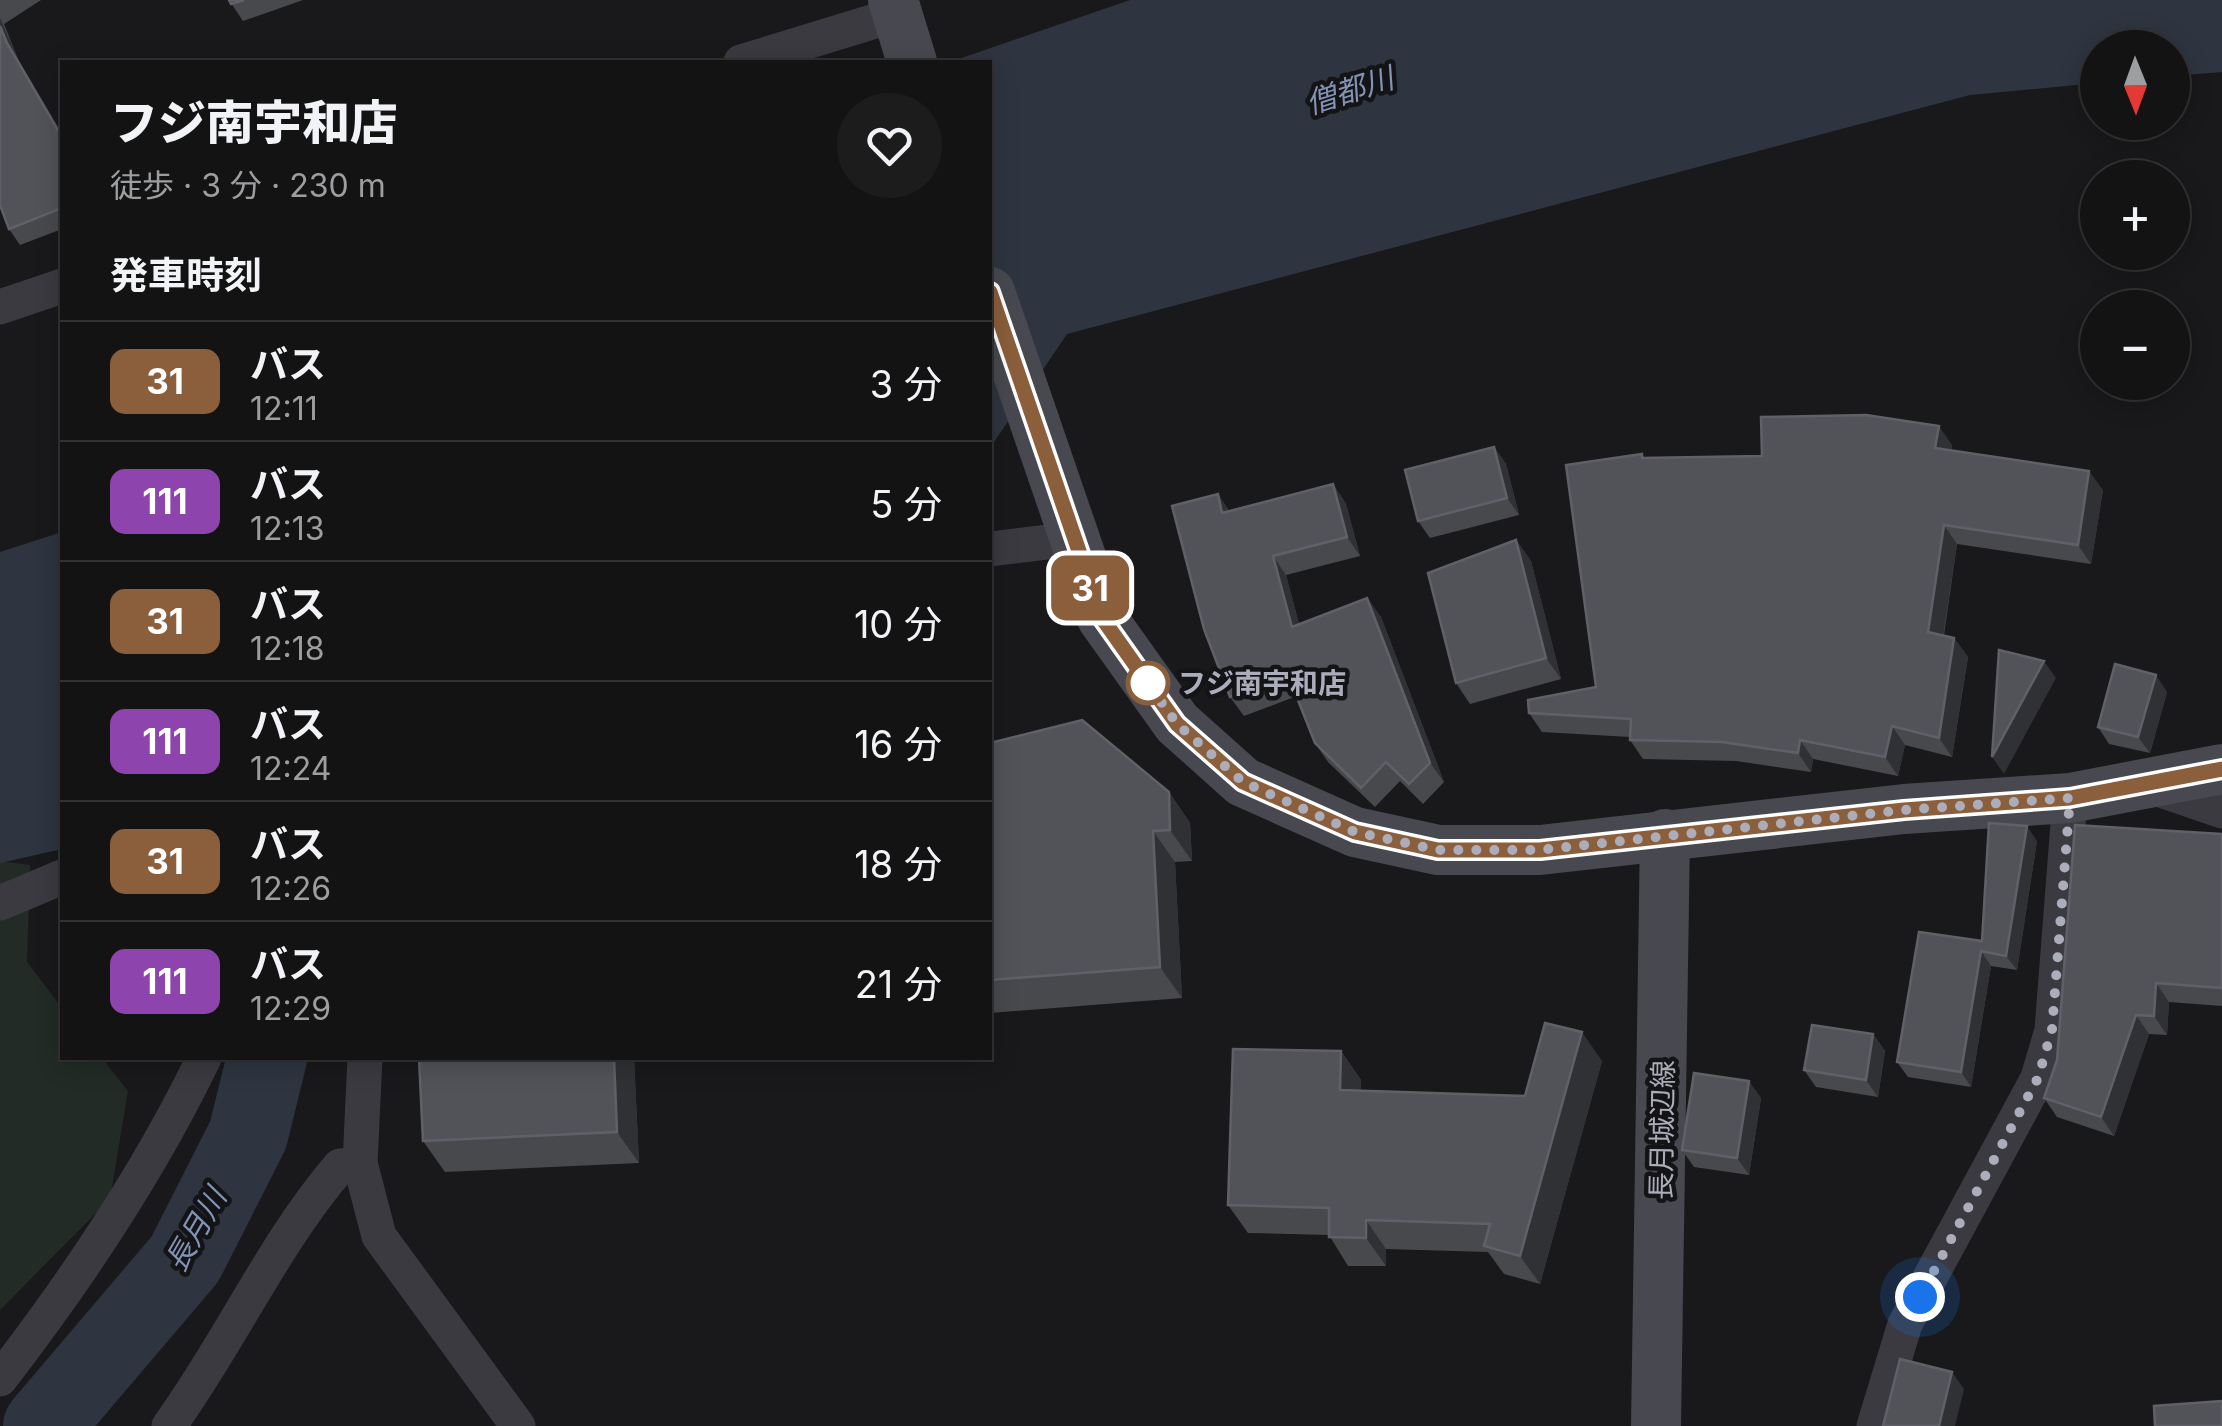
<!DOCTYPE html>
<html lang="ja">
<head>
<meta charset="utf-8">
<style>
	:root { --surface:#131314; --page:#1c1c1d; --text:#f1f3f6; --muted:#9d9ea0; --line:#323234 }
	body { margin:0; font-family:Inter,"Noto Sans JP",sans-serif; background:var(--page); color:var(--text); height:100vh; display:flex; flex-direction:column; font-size:38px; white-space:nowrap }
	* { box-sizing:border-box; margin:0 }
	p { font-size:32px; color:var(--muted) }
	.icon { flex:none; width:55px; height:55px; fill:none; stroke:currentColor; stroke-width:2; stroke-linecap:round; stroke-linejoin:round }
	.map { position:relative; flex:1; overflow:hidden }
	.side { position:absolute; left:60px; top:60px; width:932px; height:1000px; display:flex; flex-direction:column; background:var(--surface); border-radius:0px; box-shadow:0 5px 25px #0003,0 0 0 2px var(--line) }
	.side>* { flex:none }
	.badge { padding:0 20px; border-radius:15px; font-size:35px; line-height:65px }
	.needle { width:65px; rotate:179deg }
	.tools { position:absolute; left:2080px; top:30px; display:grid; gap:20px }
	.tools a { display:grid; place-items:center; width:110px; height:110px; border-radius:50%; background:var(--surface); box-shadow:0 5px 25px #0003,0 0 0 2px var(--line); font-size:50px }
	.you { position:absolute; width:50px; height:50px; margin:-25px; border:8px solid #fff; border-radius:50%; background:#1a73e8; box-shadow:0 0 0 15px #1a73e833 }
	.map>.badge { position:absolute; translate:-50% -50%; box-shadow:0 0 0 5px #fff }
	h2 { padding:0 50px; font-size:38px; line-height:90px }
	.round { display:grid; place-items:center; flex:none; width:105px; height:105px; border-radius:52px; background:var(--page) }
	.overview { display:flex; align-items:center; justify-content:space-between; height:170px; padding:0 50px }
	h1 { font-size:48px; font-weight:800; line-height:75px }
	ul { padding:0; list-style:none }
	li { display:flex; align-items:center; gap:30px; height:120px; padding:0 50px; border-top:2px solid var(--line) }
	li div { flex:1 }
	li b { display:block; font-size:38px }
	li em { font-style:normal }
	li .badge { min-width:110px; font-weight:700; text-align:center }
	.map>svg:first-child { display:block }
</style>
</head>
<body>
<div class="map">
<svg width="2222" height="1426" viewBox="0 0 2222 1426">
	<rect width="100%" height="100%" fill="#19191b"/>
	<polygon fill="#222b25" points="0,861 30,865 27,962 62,1008 62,1058 102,1058 128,1091 110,1199 0,1310"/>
	<g fill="#2e3540">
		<polygon points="1130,0 2222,0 2222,72 2173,76 2172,48 2098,48 2097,83 1970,95 1067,334 990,448 990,62 950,62"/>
		<polygon points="62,532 62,849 0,863 0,552"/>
	</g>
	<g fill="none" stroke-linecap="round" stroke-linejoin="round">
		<polyline stroke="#2e3540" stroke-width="80" points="43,1426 185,1259 248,1135 267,1058"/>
		<g stroke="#3a3a40" stroke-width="35">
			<polyline points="741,62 898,14"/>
			<polyline points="0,307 62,286"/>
			<polyline points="990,549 1072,539"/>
			<polyline points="2149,786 2222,811"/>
			<polyline points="0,903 62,877"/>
			<polyline points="365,1058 360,1163 379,1236 518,1426"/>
			<path d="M0 1379C78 1278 149 1172 204 1058"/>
			<path d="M169 1426C230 1342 273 1244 340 1166L360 1163"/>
			<polyline points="1874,1426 1905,1324 2038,1078 2052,1030 2070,798"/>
		</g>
		<g stroke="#484850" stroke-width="50">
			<polyline points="893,0 912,62"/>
			<polyline points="990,292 1102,618 1177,723 1243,782 1355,832 1438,850 1540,850 1904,809 2070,798 2222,769"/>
			<polyline points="1656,1426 1665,834"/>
		</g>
	</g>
	<g fill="#47494d">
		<polygon points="0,0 41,0 4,24 18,59 62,134 62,229 20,245 9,229 0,205"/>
		<polygon points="229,0 303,0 243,21"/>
		<polygon points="1952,445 1951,450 2103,490 2091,564 1957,544 1944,635 1954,638 1968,657 1952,757 1905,745 1898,776 1813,759 1811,772 1736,761 1643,759 1630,740 1630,737 1542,732 1529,713 1596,687 1642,454 1644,458 1762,456"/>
		<polygon points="1494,447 1506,464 1519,515 1430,538 1418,521"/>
		<polygon points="1333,484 1346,504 1360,556 1286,575 1299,624 1367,598 1381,617 1444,782 1423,804 1400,781 1375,807 1328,762 1315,743 1297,696 1244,716 1230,697 1230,511"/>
		<polygon points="1516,540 1531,561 1561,679 1470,704 1456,683"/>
		<polygon points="2167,692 2150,753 2109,744 2098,727"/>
		<polygon points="990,743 1169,792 1190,823 1192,861 1175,862 1182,998 990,1013"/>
		<polygon points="2222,834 2222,1006 2169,1002 2167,1035 2149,1034 2114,1136 2057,1117 2044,1098"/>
		<polygon points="2037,841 2017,970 1991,966 1971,1087 1908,1077 1897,1062 1982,941"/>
		<polygon points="1873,1034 1885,1051 1878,1097 1816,1087 1804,1070"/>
		<polygon points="1341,1051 1361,1080 1360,1091 1525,1096 1602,1061 1540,1284 1504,1274 1488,1252 1386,1249 1386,1266 1348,1266 1329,1235 1248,1233 1228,1205"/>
		<polygon points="419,1058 634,1058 639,1163 445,1172 423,1141"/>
		<polygon points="1761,1098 1749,1175 1694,1167 1682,1150"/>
	</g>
	<g fill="#303134">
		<polygon points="0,18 18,59 62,134 62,137 7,43 0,26"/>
		<polygon points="1939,426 1952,445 1949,466 1935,448"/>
		<polygon points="1494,447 1506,464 1519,515 1507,498"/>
		<polygon points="2089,471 2103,490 2091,564 2078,545"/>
		<polygon points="1333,484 1346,504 1360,556 1347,537"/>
		<polygon points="1218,494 1231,513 1222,513"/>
		<polygon points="1944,525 1957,544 1941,650 1928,632"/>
		<polygon points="1516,540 1531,561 1561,679 1546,658"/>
		<polygon points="1273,556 1286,575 1305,646 1292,627"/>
		<polygon points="1367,598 1381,617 1444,782 1430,763"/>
		<polygon points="1954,638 1968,657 1952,757 1939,738"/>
		<polygon points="2044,661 2056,678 2004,774 1992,757"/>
		<polygon points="2156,675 2167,692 2150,753 2138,737"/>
		<polygon points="1892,726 1905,745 1898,776 1885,757"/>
		<polygon points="1800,740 1813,759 1811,772 1798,753"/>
		<polygon points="1169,792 1190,823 1192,861 1170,830"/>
		<polygon points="2027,826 2037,841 2017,970 2006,956"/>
		<polygon points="1153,831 1175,862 1182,998 1160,967"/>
		<polygon points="1981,951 1991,966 1971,1087 1961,1072"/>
		<polygon points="2156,983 2169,1002 2167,1035 2154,1016"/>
		<polygon points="2136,1015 2149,1034 2114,1136 2101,1117"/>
		<polygon points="1582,1032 1602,1061 1540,1284 1520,1256"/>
		<polygon points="1873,1034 1885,1051 1878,1097 1866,1080"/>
		<polygon points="1341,1051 1361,1080 1360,1118 1340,1090"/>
		<polygon points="614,1058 634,1058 639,1163 617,1132"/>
		<polygon points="1749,1081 1761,1098 1749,1175 1737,1158"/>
		<polygon points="1366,1220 1386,1249 1386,1266 1366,1238"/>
		<polygon points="1952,1372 1964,1389 1955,1426 1939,1426"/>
	</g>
	<g fill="#525359" stroke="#606168" stroke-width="2.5">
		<polygon points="229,0 244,0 231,4"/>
		<polygon points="0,26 7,43 62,137 62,208 9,229 0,205"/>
		<polygon points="1866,415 1939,426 1935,448 2089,471 2078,545 1944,525 1928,632 1954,638 1939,738 1892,726 1885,757 1800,740 1798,753 1722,742 1630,740 1631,719 1529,713 1528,700 1596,687 1566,465 1642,454 1642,458 1762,456 1761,417"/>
		<polygon points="1494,447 1507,498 1418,521 1405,470"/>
		<polygon points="1333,484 1347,537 1273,556 1292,627 1367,598 1430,763 1409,784 1386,762 1361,788 1315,743 1288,675 1230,697 1204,629 1172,506 1218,494 1222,513"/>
		<polygon points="1516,540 1546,658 1456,683 1428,573"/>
		<polygon points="1999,650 2044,661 1992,757"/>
		<polygon points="2115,664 2156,675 2138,737 2098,727"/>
		<polygon points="1082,720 1169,792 1170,830 1153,831 1160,967 990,980 990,743"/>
		<polygon points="1989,823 2027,826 2006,956 1981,951 1961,1072 1897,1062 1919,932 1982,941"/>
		<polygon points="2075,825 2222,834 2222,988 2156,983 2154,1016 2136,1015 2101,1117 2044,1098 2057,1060"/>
		<polygon points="1545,1023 1582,1032 1520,1256 1484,1246 1490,1224 1366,1220 1366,1238 1329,1237 1329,1208 1228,1205 1233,1049 1341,1051 1340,1090 1525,1096"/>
		<polygon points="1812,1025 1873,1034 1866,1080 1804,1070"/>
		<polygon points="419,1058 614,1058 617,1132 423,1141"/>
		<polygon points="1694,1073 1749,1081 1737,1158 1682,1150"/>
		<polygon points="1900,1359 1952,1372 1939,1426 1883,1426"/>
		<polygon points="2222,1401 2222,1426 2155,1426 2154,1406"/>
	</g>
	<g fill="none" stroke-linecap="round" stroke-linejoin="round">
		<g stroke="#fff" stroke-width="22">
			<polyline id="line" points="990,292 1102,618 1177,724 1243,782 1355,832 1438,850 1540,850 1904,810 2070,798 2222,769"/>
		</g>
		<use href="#line" stroke="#8b5e3c" stroke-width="15"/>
		<polyline stroke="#abadbb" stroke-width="10" stroke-dasharray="0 18" points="1148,683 1139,671 1177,724 1243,782 1355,832 1438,850 1540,850 1904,810 2070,798 2052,1030 2038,1078 1920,1297"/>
	</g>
	<circle fill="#fff" stroke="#8b5e3c" stroke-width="5" cx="1148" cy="683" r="20"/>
	<g text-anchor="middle" stroke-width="9" stroke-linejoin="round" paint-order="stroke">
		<g font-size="28" font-weight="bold" fill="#abadbb" stroke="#141416" text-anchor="start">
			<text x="1178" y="693">フジ南宇和店</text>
		</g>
		<g font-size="28" fill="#abadbb" stroke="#141416">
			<text transform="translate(1662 1130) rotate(-89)" y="10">長月城辺線</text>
		</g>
		<g font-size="30" font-style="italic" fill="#8293b6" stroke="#141416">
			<text transform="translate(1350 91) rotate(-18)" y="10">僧都川</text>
			<text transform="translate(196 1230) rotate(-60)" y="10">長月川</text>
		</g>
	</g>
</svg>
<div class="tools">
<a><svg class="needle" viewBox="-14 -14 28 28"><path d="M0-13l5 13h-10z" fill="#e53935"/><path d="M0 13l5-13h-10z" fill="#9d9ea0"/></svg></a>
<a>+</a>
<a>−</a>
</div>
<div class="you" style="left:1920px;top:1297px"></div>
<b class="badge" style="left:1090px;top:588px;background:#8b5e3c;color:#fff">31</b>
<section class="side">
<div class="overview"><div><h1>フジ南宇和店</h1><p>徒歩 · 3 分 · 230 m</p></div><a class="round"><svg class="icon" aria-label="heart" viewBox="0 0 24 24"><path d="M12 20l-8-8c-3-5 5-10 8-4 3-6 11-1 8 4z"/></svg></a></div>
<h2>発車時刻</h2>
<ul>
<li><span class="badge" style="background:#8b5e3c;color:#fff">31</span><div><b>バス</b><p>12:11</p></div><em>3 分</em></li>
<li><span class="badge" style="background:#8e44ad;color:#fff">111</span><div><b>バス</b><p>12:13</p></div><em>5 分</em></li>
<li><span class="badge" style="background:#8b5e3c;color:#fff">31</span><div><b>バス</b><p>12:18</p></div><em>10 分</em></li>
<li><span class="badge" style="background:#8e44ad;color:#fff">111</span><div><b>バス</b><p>12:24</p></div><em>16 分</em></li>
<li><span class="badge" style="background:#8b5e3c;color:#fff">31</span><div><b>バス</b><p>12:26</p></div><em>18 分</em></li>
<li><span class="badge" style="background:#8e44ad;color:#fff">111</span><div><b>バス</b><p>12:29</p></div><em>21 分</em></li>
</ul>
</section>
</div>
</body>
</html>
